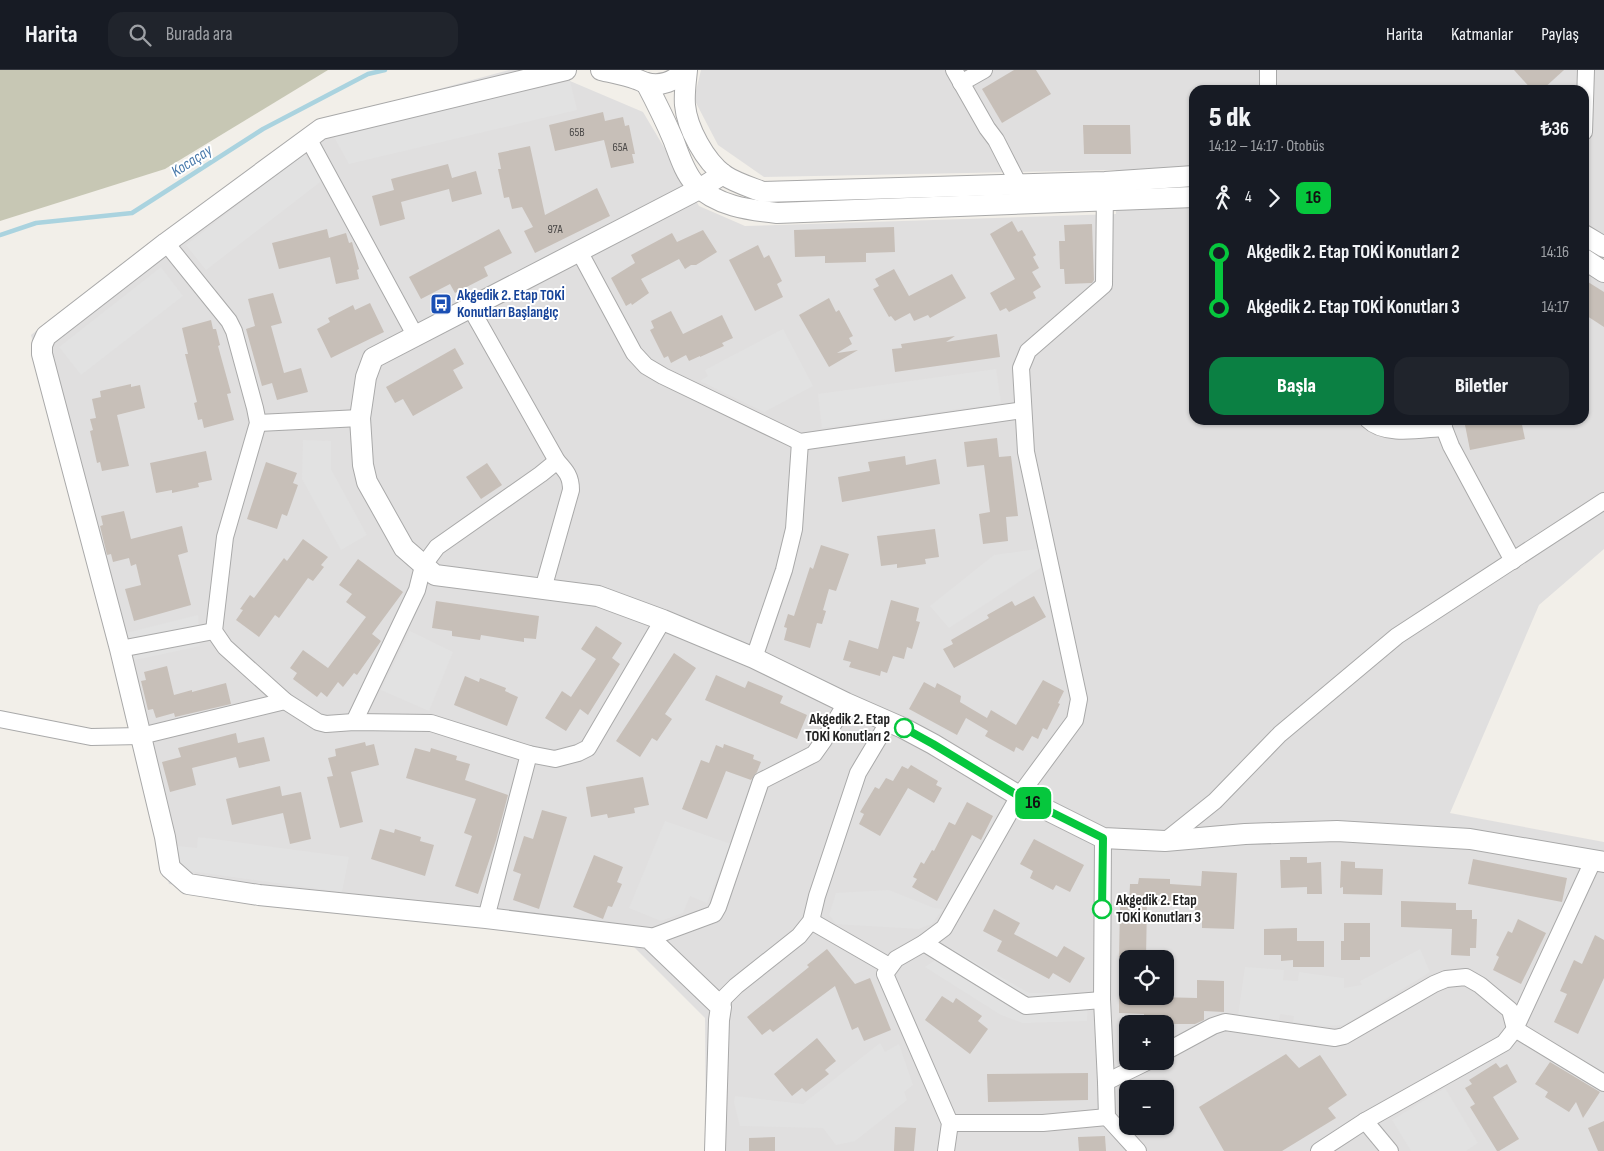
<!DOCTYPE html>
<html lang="tr">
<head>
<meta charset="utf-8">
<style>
	:root { --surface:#171b24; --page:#20242c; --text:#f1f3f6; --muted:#9ea1a6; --line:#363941; --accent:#0b8043 }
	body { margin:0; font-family:"Sofia Sans Condensed",sans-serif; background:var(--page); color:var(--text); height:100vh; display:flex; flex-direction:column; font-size:19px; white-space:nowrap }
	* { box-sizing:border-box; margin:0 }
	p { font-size:16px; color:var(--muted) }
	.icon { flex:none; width:28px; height:28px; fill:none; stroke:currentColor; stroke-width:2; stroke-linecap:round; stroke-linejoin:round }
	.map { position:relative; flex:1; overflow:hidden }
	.drawer { position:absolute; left:1189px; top:15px; width:400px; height:340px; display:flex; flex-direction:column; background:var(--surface); border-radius:15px; box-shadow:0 1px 4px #0004 }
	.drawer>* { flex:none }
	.badge { padding:0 10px; border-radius:8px; font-size:18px; line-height:32px }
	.controls { position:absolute; left:1119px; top:880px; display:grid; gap:10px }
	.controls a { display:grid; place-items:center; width:55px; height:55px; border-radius:10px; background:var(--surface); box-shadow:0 1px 4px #0004; font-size:25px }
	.map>.badge { position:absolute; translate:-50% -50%; box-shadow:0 0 0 2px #fff }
	.legs { display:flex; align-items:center; gap:8px; height:55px; padding:0 20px; font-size:16px }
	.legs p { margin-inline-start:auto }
	.headline { display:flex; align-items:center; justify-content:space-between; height:85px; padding:0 20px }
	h1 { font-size:28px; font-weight:800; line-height:38px }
	.button { display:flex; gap:10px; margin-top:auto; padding:10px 20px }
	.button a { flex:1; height:58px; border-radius:15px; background:var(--accent); color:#fff; font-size:20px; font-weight:800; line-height:58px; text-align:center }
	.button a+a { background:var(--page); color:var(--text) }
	ul { padding:0 20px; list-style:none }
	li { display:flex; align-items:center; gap:18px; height:55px; font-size:19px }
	li i { display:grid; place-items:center; width:8px; height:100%; margin:0 6px; background:currentColor }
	li i::after { content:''; width:12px; height:12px; margin:-6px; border:4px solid; border-radius:50%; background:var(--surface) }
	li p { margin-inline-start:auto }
	li:first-child i { background:linear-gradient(#0000 50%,currentColor 0) }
	li:last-child i { background:linear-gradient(currentColor 50%,#0000 0) }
	header { display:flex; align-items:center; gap:30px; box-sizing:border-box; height:70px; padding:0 25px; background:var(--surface); border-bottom:1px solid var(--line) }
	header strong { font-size:24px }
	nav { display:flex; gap:28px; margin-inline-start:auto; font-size:18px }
	.search { width:350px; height:45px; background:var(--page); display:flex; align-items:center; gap:12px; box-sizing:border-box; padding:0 18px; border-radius:15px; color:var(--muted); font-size:19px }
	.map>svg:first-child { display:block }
</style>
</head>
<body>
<header>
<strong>Harita</strong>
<div class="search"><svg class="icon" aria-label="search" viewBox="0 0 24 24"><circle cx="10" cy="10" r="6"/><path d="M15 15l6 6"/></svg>Burada ara</div>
<nav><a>Harita</a><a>Katmanlar</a><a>Paylaş</a></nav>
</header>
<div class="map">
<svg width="1604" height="1081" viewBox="0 0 1604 1081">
	<rect width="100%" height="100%" fill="#f2efe9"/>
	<path fill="#e0dfdf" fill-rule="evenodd" d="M509 0H566L570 11 643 42 699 136 745 156 1116 144V100L764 107 718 75 694 29 701 0H1604V479L1539 535 1450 743 1604 772V1081H706L705 948 634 877 169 814 31 265 310 54ZM1194 20H1584V350H1194ZM1128 889H1165V926H1128ZM1128 954H1165V991H1128ZM1128 1019H1165V1056H1128Z"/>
	<polygon fill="#c7c7b4" points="0,0 328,0 165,99 0,151"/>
	<g fill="#e2e2e2">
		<polygon points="570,11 577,40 349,94 333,65"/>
		<polygon points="304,84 324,109 206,200 186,175"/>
		<polygon points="161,197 183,226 81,305 59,277"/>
		<polygon points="783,259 813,316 764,342 700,311 708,306 705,300"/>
		<polygon points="996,299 1001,333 822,358 818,324"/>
		<polygon points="303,370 331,371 331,399 367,465 341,480 302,409"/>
		<polygon points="1037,479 1043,496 949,558 930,536 994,485"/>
		<polygon points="198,545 200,576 130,591 122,564"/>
		<polygon points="410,561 453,582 429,641 381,620"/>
		<polygon points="665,751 731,774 707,833 690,826 683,843 661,851 629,838"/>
		<polygon points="198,767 349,787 342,822 182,800 177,776 197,778"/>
		<polygon points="889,820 934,838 943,839 932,854 918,859 836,854 829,845 836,823"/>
		<polygon points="952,879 1029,923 1088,923 1087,951 1023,953 1001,945 925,897"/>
		<polygon points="1420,879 1430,902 1344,955 1325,956 1293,952 1294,946 1280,944 1279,950 1238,946 1245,897 1284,900 1283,910 1298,911 1299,902 1344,908 1344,918 1362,915 1360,911"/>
		<polygon points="880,973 885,982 899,974 913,1015 904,1022 907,1030 855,1071 836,1075 823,1058 740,1056 734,1032 735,1026 803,1034"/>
		<polygon points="1445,1018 1478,1073 1466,1081 1411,1081 1392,1050"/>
	</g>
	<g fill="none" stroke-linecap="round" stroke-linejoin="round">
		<polyline stroke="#aad3df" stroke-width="4.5" points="0,165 36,153 132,143 263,59 368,4 385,0"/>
	</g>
	<g fill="#c7bfb8">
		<polygon points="1014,0 1036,0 1051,24 1002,53 982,19"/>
		<polygon points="1514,0 1564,0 1542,20 1532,20"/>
		<polygon points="603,42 605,51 623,47 625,56 629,55 635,84 632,84 634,93 611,98 604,70 555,81 549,55"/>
		<polygon points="1083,55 1130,55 1131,84 1084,84"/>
		<polygon points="530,76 545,145 597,118 610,146 535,183 524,161 533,157 522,137 512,139 509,127 504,128 498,99 501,99 498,83"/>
		<polygon points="448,94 452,108 476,101 482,124 452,132 449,119 401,132 405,149 380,156 372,126 394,120 391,109"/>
		<polygon points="1012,151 1018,162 1022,160 1036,185 1033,187 1039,198 1032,202 1041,217 1033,222 1036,228 1009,242 1006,238 1000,241 990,223 1015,209 990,164"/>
		<polygon points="1092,154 1094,210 1092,213 1065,214 1064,199 1060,199 1059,171 1065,171 1064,155"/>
		<polygon points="894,157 895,182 866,183 866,192 825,193 825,186 795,187 794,160"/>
		<polygon points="327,159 329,168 346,163 349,173 352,172 359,199 357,200 359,209 336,214 330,187 279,199 272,173"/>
		<polygon points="499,159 512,183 484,197 488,206 455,223 450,214 421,229 409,207"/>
		<polygon points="703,160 717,182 696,195 691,195 685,199 679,189 641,209 649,223 632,235 631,233 626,236 611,208 635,193 631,185 672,163 677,172"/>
		<polygon points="758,175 764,188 769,185 782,211 777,214 783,227 755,241 729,190"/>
		<polygon points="894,199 909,226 952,204 966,228 930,248 928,245 914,251 910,243 895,251 891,246 889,247 873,219 879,216 875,209"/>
		<polygon points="1588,212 1604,222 1604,257 1584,244 1584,218"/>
		<polygon points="273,223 282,253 271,256 284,303 301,298 308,322 277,330 272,313 262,316 246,259 255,256 248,229"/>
		<polygon points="829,228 836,242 839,240 853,266 849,268 852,274 837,283 858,280 829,297 799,245"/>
		<polygon points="370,233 384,262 331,288 317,259 330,252 328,248 353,235 355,240"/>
		<polygon points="671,241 683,264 722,245 733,268 722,273 724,276 700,287 700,286 689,291 686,285 671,293 668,286 664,288 650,260 654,258 651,251"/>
		<polygon points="211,250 213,259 216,259 220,275 218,276 231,323 227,324 234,350 204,358 202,349 198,350 194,333 197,332 185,284 188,284 182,258"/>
		<polygon points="997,264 1000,287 895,302 892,279 902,278 901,274 955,266 946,272"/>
		<polygon points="455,278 464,294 453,300 463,318 413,346 403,329 395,333 386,317"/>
		<polygon points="131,314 131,317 140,315 145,338 117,345 129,396 102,401 100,392 97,393 90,361 93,360 90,349 96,348 92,329 101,327 100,321"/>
		<polygon points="1464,350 1521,350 1525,369 1470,380"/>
		<polygon points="997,368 999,387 1011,386 1018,446 1006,447 1008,471 983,474 979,444 990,442 984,395 967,397 964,372"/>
		<polygon points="206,381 212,410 198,413 199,417 172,423 172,420 156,423 150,393"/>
		<polygon points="905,386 906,395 936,389 940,414 842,432 838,407 870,401 868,392"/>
		<polygon points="266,392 297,403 293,413 298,415 287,446 282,444 277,459 247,449"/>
		<polygon points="487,393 502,415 481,429 466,407"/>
		<polygon points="124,441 131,469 182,456 188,482 178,485 191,535 134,551 125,519 141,515 136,494 131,496 129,488 113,492 111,484 107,485 100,456 103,455 101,446"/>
		<polygon points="935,459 939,487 925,489 926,494 897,498 897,494 881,496 877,466"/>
		<polygon points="303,469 328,487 321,495 324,497 313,511 308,508 279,548 275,545 259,567 236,550 243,540 240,539 250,525 254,528 284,488 287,491"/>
		<polygon points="821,475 849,484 836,521 829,519 823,540 826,541 822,554 817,553 810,578 784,570 787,558 784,557 788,544 794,546 810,497 813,499"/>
		<polygon points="358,489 403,522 372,564 381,571 357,605 354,603 343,617 338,612 327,627 321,622 317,627 293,609 297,603 290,598 303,580 328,598 366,547 346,532 352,524 339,515"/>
		<polygon points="1034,526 1046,547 954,598 943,579 953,574 951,570 989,548 987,545 1012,531 1015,536"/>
		<polygon points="891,530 919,538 916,551 920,552 912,579 907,577 904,589 893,586 887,603 881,601 880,606 849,597 851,592 843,590 849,570 878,579"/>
		<polygon points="436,531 539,546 536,569 524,568 524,572 481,565 480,570 452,566 452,561 432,558"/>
		<polygon points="596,556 622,573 612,588 620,594 588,645 580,639 566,661 545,648 562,621 571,627 596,589 581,579"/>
		<polygon points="674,583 696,598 665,644 672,649 657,671 652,668 640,687 616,671"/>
		<polygon points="167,596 174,625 192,620 192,622 226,613 231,634 175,647 174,643 156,648 153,639 148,640 141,611 146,610 144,602"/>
		<polygon points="716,605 745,618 748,611 783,626 780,633 807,645 797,669 705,630"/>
		<polygon points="465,606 479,612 480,608 506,618 505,621 518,627 507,656 454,635"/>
		<polygon points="1043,610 1064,621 1058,633 1060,634 1047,660 1043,658 1038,669 1032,666 1023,681 1016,677 1014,682 985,666 988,661 966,648 957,665 909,639 924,612 935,618 937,613 961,626 960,632 987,648 991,640 1016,655"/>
		<polygon points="236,663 238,673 264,667 270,691 239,698 236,687 192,698 196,715 170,722 162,692 181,687 178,678"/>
		<polygon points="365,672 366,676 374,674 379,695 351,702 363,752 340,758 327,707 333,706 328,688 336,686 335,679"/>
		<polygon points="724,674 754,685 753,689 761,692 757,702 751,710 726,701 707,749 682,739 701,690 709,693 716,675 723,678"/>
		<polygon points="415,678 430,682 431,678 457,686 456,690 470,694 465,710 508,725 496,770 478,824 455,816 472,766 464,763 476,729 406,708"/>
		<polygon points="911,695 938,711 936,715 942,718 934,733 908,718 880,766 859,754 864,744 860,742 875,717 879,719 886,708 893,711 902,696 908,699"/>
		<polygon points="643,707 649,735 634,738 635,743 608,748 607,744 591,747 586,717"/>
		<polygon points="280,716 282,726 301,722 311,769 290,774 283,743 232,755 226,729"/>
		<polygon points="967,732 993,746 981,770 972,765 937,831 912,817 917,809 913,807 921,792 924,794 932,780 934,781 949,752 955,755"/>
		<polygon points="542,740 567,747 539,839 513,830 521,804 513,801 524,766 533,769"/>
		<polygon points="380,759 394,763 395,759 421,767 420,771 434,775 425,806 371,789"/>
		<polygon points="1034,769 1084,795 1070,822 1056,815 1053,820 1030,808 1033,801 1020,794"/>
		<polygon points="594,785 623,797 617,812 622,814 612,837 608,836 603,849 573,837"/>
		<polygon points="1290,787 1307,787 1307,793 1321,792 1322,824 1307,824 1307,817 1281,818 1280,790 1290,790"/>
		<polygon points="1473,789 1567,808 1562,832 1468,814"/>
		<polygon points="1341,791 1355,792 1355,798 1383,799 1382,825 1343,824 1343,817 1340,818"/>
		<polygon points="1202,801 1237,803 1234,859 1202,858 1202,844 1195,843 1195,834 1147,833 1146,888 1119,887 1120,835 1129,835 1130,814 1138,814 1139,808 1170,809 1170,814 1201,816"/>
		<polygon points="1401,831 1456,833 1456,840 1472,840 1472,849 1477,849 1476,878 1470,878 1470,886 1451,885 1452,859 1401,857"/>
		<polygon points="994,839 1020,853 1014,864 1057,887 1064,876 1085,888 1070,913 1053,903 1049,909 997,881 1002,871 983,861"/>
		<polygon points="1518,849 1546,863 1521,914 1493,900 1499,887 1496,885 1508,861 1512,863"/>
		<polygon points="1344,853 1370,853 1370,887 1360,887 1360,890 1341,890 1341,871 1344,871"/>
		<polygon points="1297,858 1297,871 1324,871 1324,897 1293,897 1293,890 1281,891 1281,885 1264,885 1264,859"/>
		<polygon points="1595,865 1604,870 1604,908 1578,964 1554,952 1567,924 1560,921 1574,890 1582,894"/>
		<polygon points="827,879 855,914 870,908 891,960 864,971 858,957 852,960 835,916 773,962 770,959 762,965 747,947 809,897 807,895"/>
		<polygon points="1197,910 1224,911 1224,942 1204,941 1204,950 1195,954 1144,954 1144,944 1119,943 1119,926 1197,928"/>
		<polygon points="942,926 953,933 956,928 982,946 978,951 988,959 970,984 925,950"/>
		<polygon points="817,968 836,991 825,1000 829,1004 806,1022 802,1018 792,1026 774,1004"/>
		<polygon points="1286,984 1299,998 1320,985 1347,1025 1328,1038 1336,1048 1282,1081 1224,1081 1199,1037"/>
		<polygon points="1550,992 1600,1022 1583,1048 1576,1032 1569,1042 1545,1027 1548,1022 1535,1014"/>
		<polygon points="1496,993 1500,998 1507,994 1517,1012 1493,1027 1519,1069 1499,1081 1497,1081 1470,1037 1475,1034 1465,1018 1472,1014 1469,1010"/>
		<polygon points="1088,1003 1088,1030 988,1032 987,1004"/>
		<polygon points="1604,1051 1604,1081 1598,1081 1588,1058"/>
		<polygon points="895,1057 916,1058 914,1081 894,1081"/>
		<polygon points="1105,1066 1106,1081 1079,1081 1078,1067"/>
		<polygon points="775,1067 775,1081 749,1081 749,1068"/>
	</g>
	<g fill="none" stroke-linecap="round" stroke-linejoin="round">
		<g stroke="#a9a9a9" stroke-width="18">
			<g id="minor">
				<polyline points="954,0 987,58 996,70 1019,115"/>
				<polyline points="1268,0 1268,20"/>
				<polyline points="961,13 984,0"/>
				<polyline points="1584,62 1586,0"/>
				<polyline points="308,68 415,265"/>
				<polyline points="166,173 229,251 234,261 255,338 258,353 225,467 214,561 225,577 285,631 318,652 326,654 354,652 431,653 529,684 555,689 578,683 588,678 663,550"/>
				<polyline points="579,181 634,283 646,296 663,306 800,372 1023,340"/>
				<path d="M470 237 557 391C566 401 571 406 571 420L543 519"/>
				<path d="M1368 350C1385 367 1422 359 1444 358"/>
				<polyline points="1443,350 1444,358 1451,376 1513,491"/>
				<polyline points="258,353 360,348"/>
				<polyline points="120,579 214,561"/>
				<polyline points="754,588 784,500 794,459 800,372"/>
				<polyline points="0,649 91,667 141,666 285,631"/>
				<polyline points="354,652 417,520 423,496 437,477 541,404 557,391"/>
				<polyline points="1103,768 1102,930 1106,1012 1107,1047 1138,1081"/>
				<polyline points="1165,771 1215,731 1280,664 1397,566 1604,431"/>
				<polyline points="486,848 529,684"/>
				<polyline points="811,851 889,896"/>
				<polyline points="649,868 714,844 718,837 761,711 814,684 824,670 846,633"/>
				<polyline points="924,873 1026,936 1102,930"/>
				<polyline points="721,937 724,928 736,916 799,866 811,851 817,826 858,703 889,651"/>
				<polyline points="1165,982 1213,956 1225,952 1335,968 1344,966 1434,914 1446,909 1466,907 1480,915 1510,940 1515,959 1604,1013"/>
				<polyline points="1106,1012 1149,991"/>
				<polyline points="1365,1051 1390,1081"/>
				<polyline points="950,1053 1043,1053 1107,1047"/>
				<polyline points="946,1081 950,1053 885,904 896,889 924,873 944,858 1019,726 1075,650 1079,629 1026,382 1021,298 1028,281 1104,215 1105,118"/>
				<polyline points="1319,1081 1365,1051 1504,973 1515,959 1593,791"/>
			</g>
		</g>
		<g stroke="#a9a9a9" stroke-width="22">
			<g id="tertiary">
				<polyline points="566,0 321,59 166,173 46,266 42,275 42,284 120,579 165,767 170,798 188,814 259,825 486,848 649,868 721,937 719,950 715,1081"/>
				<path d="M601 0C613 3 625 5 636 9 639 10 643 12 646 13 661 17 675 11 685 0"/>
				<path d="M687 0C686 11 684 23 685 35 687 58 705 91 724 105 736 113 750 117 763 122L1105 112 1194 106"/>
				<path d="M646 13C656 32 665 50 673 69 679 84 684 102 695 114 716 136 749 140 777 143L1194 127"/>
				<polyline points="723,104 701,118 373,288 366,307 360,348 363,395 367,412 404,478 435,505 598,526 663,550 754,588 846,633 903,658 933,674 1019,726 1103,768 1165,771 1245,764 1337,761 1470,769 1604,792"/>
				<polyline points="1584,165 1604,177"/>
				<polyline points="1584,189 1604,202"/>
			</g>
		</g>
		<use href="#minor" stroke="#fff" stroke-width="16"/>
		<use href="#tertiary" stroke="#fff" stroke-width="20"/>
	</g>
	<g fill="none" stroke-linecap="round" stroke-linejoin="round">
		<g stroke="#fff" stroke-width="11">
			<polyline id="line-1" points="904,658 933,674 1019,726 1103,768 1102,839"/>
		</g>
		<use href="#line-1" stroke="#06c73d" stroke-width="8"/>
	</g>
	<defs>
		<g id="bus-square" transform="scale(1.125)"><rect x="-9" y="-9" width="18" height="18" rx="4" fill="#1a4fb4" stroke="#fff"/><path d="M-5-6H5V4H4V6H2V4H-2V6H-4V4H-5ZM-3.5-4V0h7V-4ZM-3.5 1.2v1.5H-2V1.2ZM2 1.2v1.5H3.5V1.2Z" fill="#fff"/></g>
	</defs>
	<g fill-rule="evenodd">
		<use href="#bus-square" x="441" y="234"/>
	</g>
	<g fill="#fff" stroke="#06c73d" stroke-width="2.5">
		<circle cx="904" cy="658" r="9"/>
		<circle cx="1102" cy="839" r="9"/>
	</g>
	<g text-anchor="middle" stroke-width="4" stroke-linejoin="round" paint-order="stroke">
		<g font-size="12" fill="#4b4948">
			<text x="577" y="66">65B</text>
			<text x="620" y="81">65A</text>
			<text x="555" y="163">97A</text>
		</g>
		<g font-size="15" font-weight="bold" fill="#164399" stroke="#fff" text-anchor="start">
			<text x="457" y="230">Akgedik 2. Etap TOKİ<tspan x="457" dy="17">Konutları Başlangıç</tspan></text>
		</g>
		<g font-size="15" font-weight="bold" fill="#222" stroke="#fff" text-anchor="end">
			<text x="890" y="654">Akgedik 2. Etap<tspan x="890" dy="17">TOKİ Konutları 2</tspan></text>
			<text x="1116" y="835" text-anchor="start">Akgedik 2. Etap<tspan x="1116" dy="17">TOKİ Konutları 3</tspan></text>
		</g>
		<g font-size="16" font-style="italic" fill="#4a7aab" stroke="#fff">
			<text transform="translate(191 90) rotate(-33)" y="6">Kocaçay</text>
		</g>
	</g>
</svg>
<div class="controls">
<a><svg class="icon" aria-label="locate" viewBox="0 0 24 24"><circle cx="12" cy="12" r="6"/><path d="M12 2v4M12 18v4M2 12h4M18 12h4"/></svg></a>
<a>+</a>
<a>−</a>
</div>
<b class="badge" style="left:1033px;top:733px;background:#06c73d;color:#111">16</b>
<section class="drawer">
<div class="headline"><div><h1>5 dk</h1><p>14:12 – 14:17 · Otobüs</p></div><b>₺36</b></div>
<div class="legs"><svg class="icon" aria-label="walk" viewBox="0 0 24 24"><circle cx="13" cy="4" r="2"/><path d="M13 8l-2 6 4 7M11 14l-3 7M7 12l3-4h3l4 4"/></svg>4<svg class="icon" aria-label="forward" viewBox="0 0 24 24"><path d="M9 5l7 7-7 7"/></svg><b class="badge" style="background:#06c73d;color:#111">16</b></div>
<ul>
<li><i style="color:#06c73d"></i><b>Akgedik 2. Etap TOKİ Konutları 2</b><p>14:16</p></li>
<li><i style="color:#06c73d"></i><b>Akgedik 2. Etap TOKİ Konutları 3</b><p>14:17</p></li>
</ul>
<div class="button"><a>Başla</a><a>Biletler</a></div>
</section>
</div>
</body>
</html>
